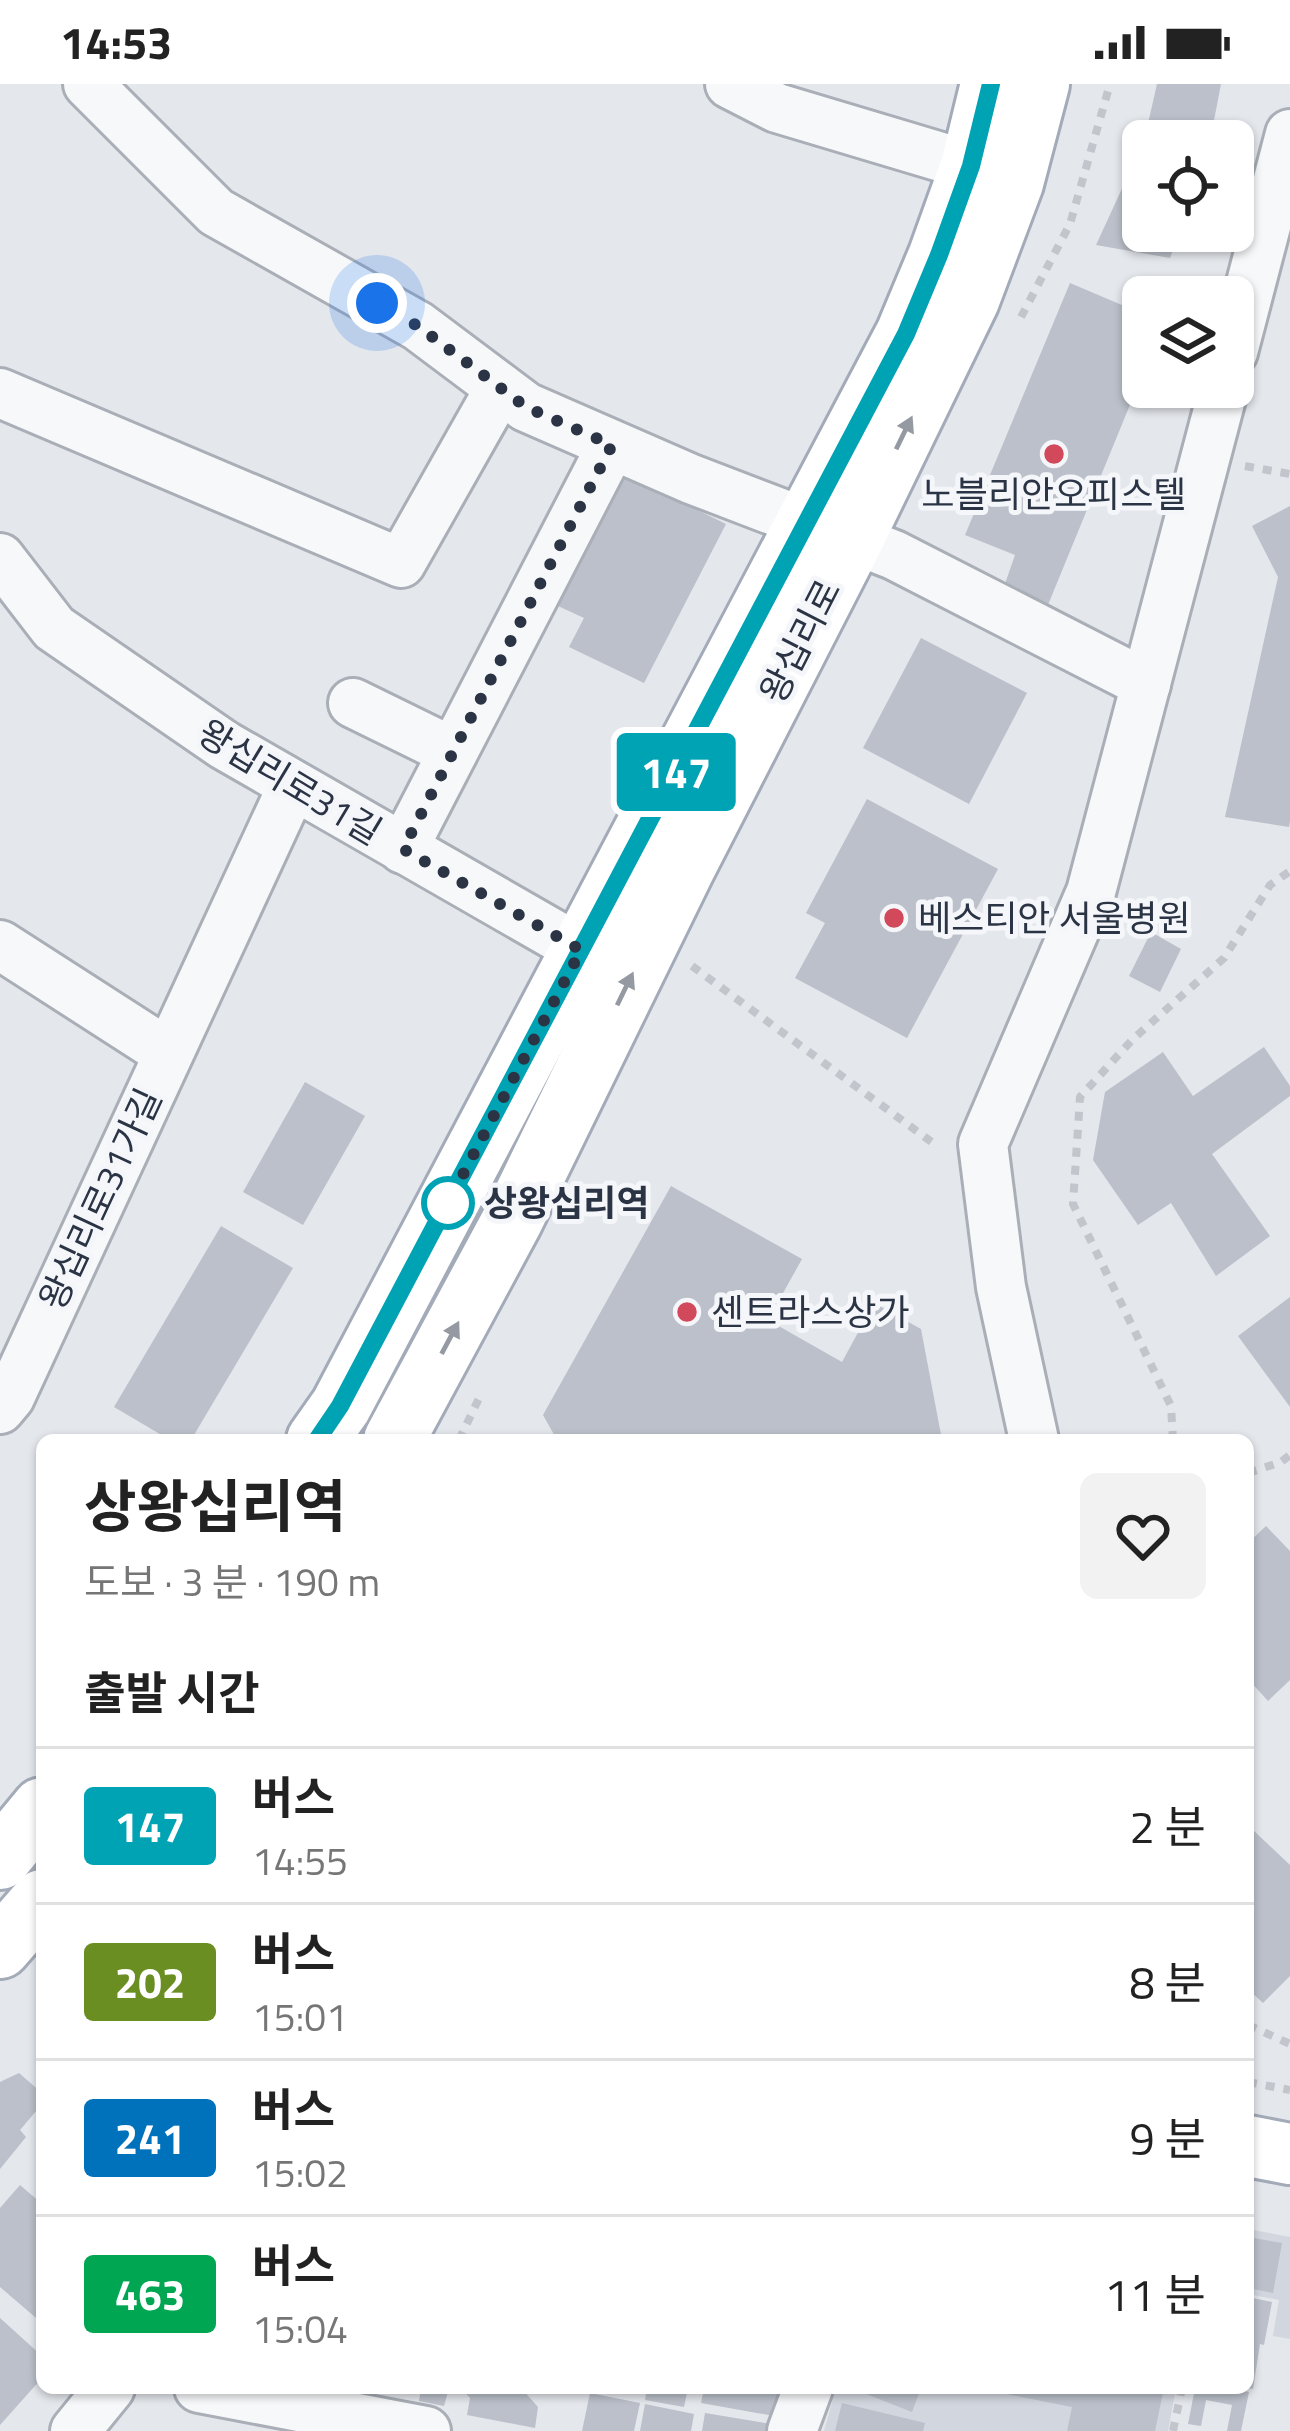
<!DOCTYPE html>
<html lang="ko">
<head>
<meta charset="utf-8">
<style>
	:root { --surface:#fff; --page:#f2f2f2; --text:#222; --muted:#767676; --line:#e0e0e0 }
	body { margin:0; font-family:"Titillium Web","Noto Sans KR",sans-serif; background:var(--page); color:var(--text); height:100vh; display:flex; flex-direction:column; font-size:45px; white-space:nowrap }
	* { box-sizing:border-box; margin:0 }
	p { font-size:39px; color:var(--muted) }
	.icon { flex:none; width:66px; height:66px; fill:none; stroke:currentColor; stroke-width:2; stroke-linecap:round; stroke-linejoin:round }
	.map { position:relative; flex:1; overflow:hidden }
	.sheet { position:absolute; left:36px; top:1350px; width:1218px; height:960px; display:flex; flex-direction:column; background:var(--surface); border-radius:18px; box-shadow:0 3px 9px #0004 }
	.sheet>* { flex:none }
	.badge { padding:0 24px; border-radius:9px; font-size:42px; line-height:78px }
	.controls { position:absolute; left:1122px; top:36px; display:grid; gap:24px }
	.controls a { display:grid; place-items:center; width:132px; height:132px; border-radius:18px; background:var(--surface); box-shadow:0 3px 9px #0004; font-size:60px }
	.you { position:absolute; width:60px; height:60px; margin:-30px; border:9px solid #fff; border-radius:50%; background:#1a73e8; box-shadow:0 0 0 18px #1a73e833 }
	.map>.badge { position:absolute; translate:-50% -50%; box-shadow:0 0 0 6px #fff }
	h2 { padding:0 48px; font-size:45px; line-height:108px }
	.round { display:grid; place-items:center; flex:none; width:126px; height:126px; border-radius:18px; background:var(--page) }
	.headline { display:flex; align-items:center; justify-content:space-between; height:204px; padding:0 48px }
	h1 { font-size:57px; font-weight:700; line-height:90px }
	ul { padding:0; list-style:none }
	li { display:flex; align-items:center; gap:36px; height:156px; padding:0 48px; border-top:3px solid var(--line) }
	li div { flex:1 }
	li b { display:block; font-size:45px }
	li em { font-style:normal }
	li .badge { min-width:132px; font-weight:700; text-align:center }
	.status { display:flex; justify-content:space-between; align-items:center; height:84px; padding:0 60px; background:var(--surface); direction:ltr }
	.status svg { height:33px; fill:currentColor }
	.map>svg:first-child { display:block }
</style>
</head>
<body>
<div class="status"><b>14:53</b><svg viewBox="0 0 49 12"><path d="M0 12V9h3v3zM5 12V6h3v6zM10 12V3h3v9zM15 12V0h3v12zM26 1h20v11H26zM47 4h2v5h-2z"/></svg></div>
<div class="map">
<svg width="1290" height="2347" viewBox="0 0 1290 2347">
	<rect width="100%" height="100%" fill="#e4e7ec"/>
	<g fill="#d2d6de">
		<polygon points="1248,2145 1290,2153 1290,2255 1273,2252 1279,2216 1248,2210"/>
		<polygon points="836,2304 1176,2304 1168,2347 824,2347"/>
	</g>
	<g fill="#bbc0ca">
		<polygon points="1157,0 1221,0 1210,57 1144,57"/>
		<polygon points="1143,59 1143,147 1180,147 1170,174 1096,161"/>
		<polygon points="1070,199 1143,230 1143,289 1041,538 999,517 1015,471 965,451"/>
		<polygon points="626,391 726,440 644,599 569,563 584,534 558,522"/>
		<polygon points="1290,422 1290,737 1289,743 1225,733 1278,493 1252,442"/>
		<polygon points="921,554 1027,609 969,720 863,664"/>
		<polygon points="867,715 998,785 907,954 795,894 825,839 806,829"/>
		<polygon points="1151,848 1181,865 1160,908 1129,892"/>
		<polygon points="1264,963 1290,1002 1290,1012 1212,1070 1270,1152 1216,1192 1171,1119 1138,1141 1093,1076 1105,1008 1163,968 1193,1012"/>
		<polygon points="305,998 365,1032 303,1141 243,1108"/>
		<polygon points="671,1102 802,1175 768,1236 842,1278 874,1219 921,1245 942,1356 557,1356 543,1331"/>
		<polygon points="221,1142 293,1184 191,1356 170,1356 114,1323"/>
		<polygon points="1290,1213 1290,1323 1238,1252"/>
		<polygon points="1266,1442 1290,1467 1290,1596 1268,1617 1248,1595 1248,1459"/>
		<polygon points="1252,1745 1290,1781 1290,1892 1263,1919 1248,1905 1248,1749"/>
		<polygon points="19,1989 42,2009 42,2020 20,2046 26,2053 0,2085 0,1998"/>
		<polygon points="20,2101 42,2120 42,2239 0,2203 0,2124"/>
		<polygon points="1248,2153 1282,2159 1273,2209 1248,2204"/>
		<polygon points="1248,2213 1272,2218 1264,2261 1260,2260 1253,2305 1248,2304 1248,2244 1251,2229 1248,2228"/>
		<polygon points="0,2234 42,2272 42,2294 0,2341"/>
		<polygon points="421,2304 449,2304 444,2322 419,2317"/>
		<polygon points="461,2304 521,2304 538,2323 535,2344 467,2331 470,2314"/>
		<polygon points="647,2304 688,2304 684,2323 645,2316"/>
		<polygon points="704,2304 786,2304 780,2333 701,2319"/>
		<polygon points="851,2304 921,2304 912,2328"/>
		<polygon points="1008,2304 1164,2304 1155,2347 1067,2347 1072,2323 1006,2310"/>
		<polygon points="1195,2304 1231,2304 1249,2308 1241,2347 1227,2347 1232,2321 1206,2316 1201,2342 1188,2340"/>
		<polygon points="590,2309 640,2319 634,2347 582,2347"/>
		<polygon points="842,2319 925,2339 923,2347 835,2347"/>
		<polygon points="645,2320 694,2330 691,2347 640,2347"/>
		<polygon points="705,2329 771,2340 770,2347 702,2347"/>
	</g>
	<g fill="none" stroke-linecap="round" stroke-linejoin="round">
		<g stroke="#a9aeb7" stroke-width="54">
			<g id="minor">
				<polyline points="88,0 216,128 418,242 526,323 691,395 806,439"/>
				<polyline points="730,0 777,24 971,82"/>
				<polyline points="1233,268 1290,50"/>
				<polyline points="0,309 401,479 500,304"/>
				<polyline points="853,455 894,471 1146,600"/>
				<polyline points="0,474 54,544 224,661 581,866"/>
				<polyline points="353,619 453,668"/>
				<polyline points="403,765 612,361"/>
				<polyline points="0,861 168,969"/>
				<polyline points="0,1325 10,1313 293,701"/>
				<polyline points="1034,1356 1001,1203 983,1060 1091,808 1224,303"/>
				<polyline points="199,2304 426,2347"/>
				<polyline points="75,2347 110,2304"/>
				<polyline points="792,2347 808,2304"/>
			</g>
		</g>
		<g stroke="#a3abb8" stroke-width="66">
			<g id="major">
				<polyline points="317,1356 341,1322 906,250 939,171 971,82 991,0"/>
				<polyline points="394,1356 512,1137 684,785 853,455 969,216 1013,99 1039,0"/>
				<polyline points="0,1775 42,1724"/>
				<polyline points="0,1864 42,1816"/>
				<polyline points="1248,2062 1290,2070"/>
			</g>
		</g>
		<g stroke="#c2c5cb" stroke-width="8" stroke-dasharray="9 9" stroke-linecap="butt">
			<polyline points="1021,233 1070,140 1110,0"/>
			<polyline points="1245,382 1290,390"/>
			<polyline points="692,882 933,1059"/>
			<polyline points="459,1356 482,1308"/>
			<polyline points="1159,1356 1173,1355"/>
			<polyline points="1173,1356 1171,1322 1073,1120 1080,1013 1132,956 1224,874 1270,801 1290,787"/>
			<polyline points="1248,1389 1281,1378 1290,1371"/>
			<polyline points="1248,1941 1290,1960"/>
			<polyline points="1248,1998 1290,2006"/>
			<polyline points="1173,2347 1182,2304"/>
		</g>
		<use href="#minor" stroke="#f7f8fa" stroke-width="48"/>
		<use href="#major" stroke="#fff" stroke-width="60"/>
	</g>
	<defs><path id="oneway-solid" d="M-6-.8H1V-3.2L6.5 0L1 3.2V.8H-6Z" transform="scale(3)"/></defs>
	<g fill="#959aa2">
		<use href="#oneway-solid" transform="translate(904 349) rotate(-64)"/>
		<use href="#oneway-solid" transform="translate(625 905) rotate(-64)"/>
		<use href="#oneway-solid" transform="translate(450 1254) rotate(-62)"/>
	</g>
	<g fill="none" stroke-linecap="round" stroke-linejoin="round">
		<g stroke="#fff" stroke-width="27">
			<polyline id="line" points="317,1356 340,1322 906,250 939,171 971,82 991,0"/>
		</g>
		<use href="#line" stroke="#00a3b4" stroke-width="18"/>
		<polyline stroke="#2b3445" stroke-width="12" stroke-dasharray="0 21.6" points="377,219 418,242 526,323 612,361 403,765 581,866 448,1119"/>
	</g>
	<g fill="#d1495b" stroke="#f4f6f9" stroke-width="4.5">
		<circle cx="1054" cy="370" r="12"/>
		<circle cx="894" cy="834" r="12"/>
		<circle cx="687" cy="1228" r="12"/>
	</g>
	<circle fill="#fff" stroke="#00a3b4" stroke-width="6" cx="448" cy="1119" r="24"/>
	<g text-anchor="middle" stroke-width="10" stroke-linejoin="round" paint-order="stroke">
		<g font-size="36" fill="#2b3445" stroke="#f4f6f9" text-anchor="start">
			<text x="1054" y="423" text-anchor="middle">노블리안오피스텔</text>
			<text x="918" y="847">베스티안 서울병원</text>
			<text x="711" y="1241">센트라스상가</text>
		</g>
		<g font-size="36" fill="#2b3445" stroke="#f4f6f9">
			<text transform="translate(800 557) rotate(-63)" y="13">왕십리로</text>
			<text transform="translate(290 698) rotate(31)" y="13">왕십리로31길</text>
			<text transform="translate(100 1115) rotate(-65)" y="13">왕십리로31가길</text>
		</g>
		<g font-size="36" font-weight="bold" fill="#2b3445" stroke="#f4f6f9" text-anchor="start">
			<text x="484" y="1132">상왕십리역</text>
		</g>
	</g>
</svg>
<div class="controls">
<a><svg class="icon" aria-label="locate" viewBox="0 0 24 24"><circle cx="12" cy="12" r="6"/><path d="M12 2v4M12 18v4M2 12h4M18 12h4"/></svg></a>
<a><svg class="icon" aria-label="layers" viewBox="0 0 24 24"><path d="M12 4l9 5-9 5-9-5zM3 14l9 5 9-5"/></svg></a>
</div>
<div class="you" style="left:377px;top:219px"></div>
<b class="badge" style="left:676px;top:688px;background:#00a3b4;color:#fff">147</b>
<section class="sheet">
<div class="headline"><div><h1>상왕십리역</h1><p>도보 · 3 분 · 190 m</p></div><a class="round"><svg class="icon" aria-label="heart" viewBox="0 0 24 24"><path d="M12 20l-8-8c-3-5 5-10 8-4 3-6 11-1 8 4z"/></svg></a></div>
<h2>출발 시간</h2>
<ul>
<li><span class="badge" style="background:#00a3b4;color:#fff">147</span><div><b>버스</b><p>14:55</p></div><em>2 분</em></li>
<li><span class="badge" style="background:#6b8e23;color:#fff">202</span><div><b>버스</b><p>15:01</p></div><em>8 분</em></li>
<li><span class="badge" style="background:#0072bc;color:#fff">241</span><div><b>버스</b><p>15:02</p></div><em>9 분</em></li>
<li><span class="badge" style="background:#00a651;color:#fff">463</span><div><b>버스</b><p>15:04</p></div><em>11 분</em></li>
</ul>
</section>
</div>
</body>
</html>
